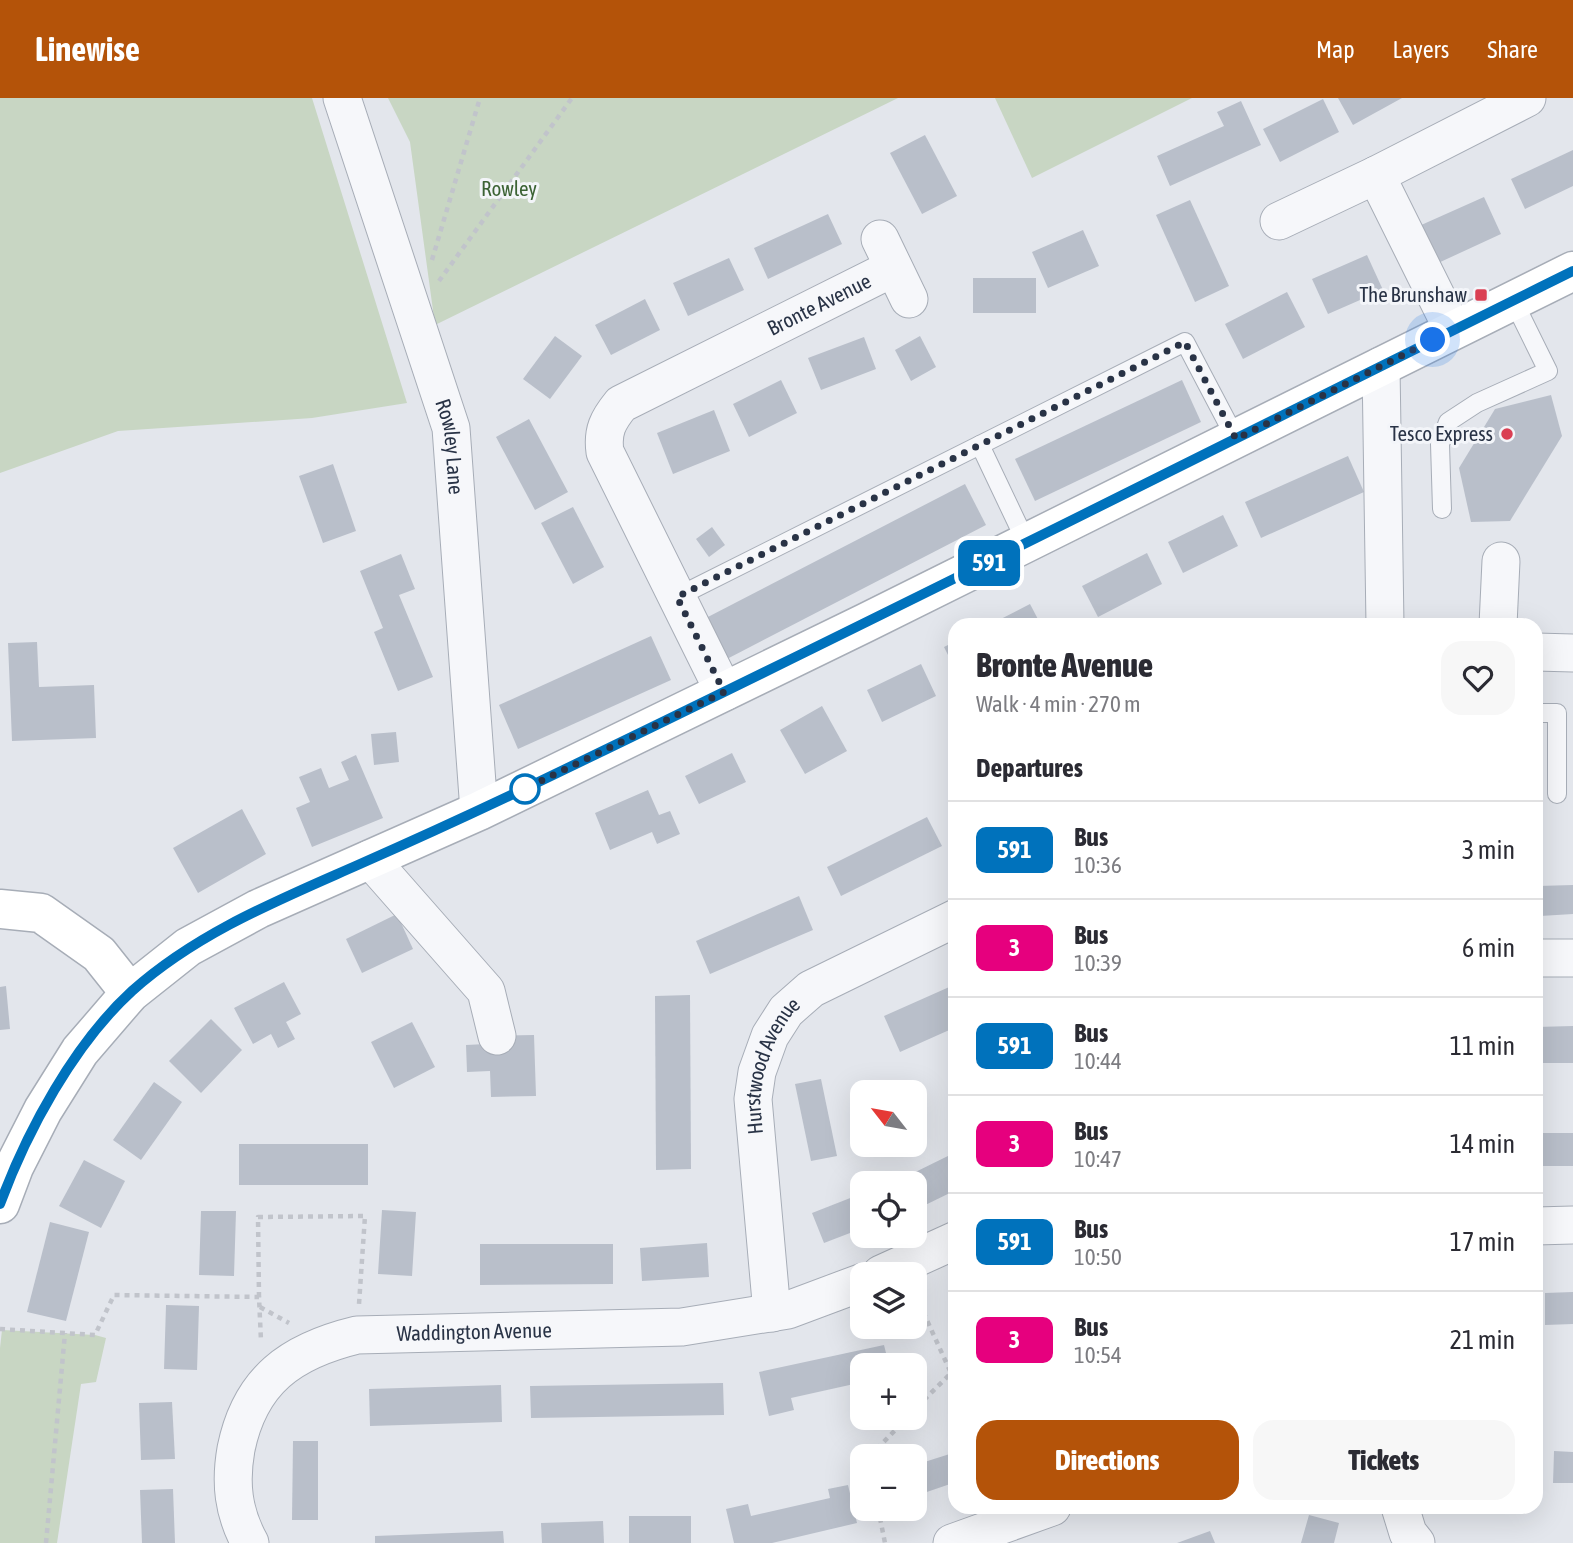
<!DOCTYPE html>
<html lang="en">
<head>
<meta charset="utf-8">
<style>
	:root { --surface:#fff; --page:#f7f7f7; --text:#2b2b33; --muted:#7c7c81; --line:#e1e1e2; --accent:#b45309 }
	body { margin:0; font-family:"Asap Condensed",sans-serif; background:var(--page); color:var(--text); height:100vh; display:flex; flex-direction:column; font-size:26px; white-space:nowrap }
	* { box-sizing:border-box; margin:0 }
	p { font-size:23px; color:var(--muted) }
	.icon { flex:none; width:38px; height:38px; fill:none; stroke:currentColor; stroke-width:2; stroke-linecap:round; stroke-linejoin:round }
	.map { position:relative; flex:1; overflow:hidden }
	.sheet { position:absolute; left:948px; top:520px; width:595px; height:896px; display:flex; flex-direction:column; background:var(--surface); border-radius:21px; box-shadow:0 7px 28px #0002 }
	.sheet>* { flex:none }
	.badge { padding:0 14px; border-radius:10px; font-size:24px; line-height:46px }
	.needle { width:46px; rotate:301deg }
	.tools { position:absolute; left:850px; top:982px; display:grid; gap:14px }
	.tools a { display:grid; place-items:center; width:77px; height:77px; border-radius:14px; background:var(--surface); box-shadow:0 7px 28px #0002; font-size:35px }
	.you { position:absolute; width:35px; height:35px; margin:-18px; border:5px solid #fff; border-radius:50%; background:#1a73e8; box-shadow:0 0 0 10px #1a73e833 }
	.map>.badge { position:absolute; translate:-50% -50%; box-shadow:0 0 0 4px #fff }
	h2 { padding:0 28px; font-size:26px; line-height:63px }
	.round { display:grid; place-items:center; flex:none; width:74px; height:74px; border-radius:21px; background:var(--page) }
	.summary { display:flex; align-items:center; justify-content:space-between; height:119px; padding:0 28px }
	h1 { font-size:33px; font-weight:800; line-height:52px }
	.cta { display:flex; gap:14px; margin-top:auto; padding:14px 28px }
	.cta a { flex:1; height:80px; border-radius:21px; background:var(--accent); color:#fff; font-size:28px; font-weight:800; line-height:80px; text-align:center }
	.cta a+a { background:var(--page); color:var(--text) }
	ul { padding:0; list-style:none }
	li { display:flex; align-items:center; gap:21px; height:98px; padding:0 28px; border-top:2px solid var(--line) }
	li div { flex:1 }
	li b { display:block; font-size:26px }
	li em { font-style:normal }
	li .badge { min-width:77px; font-weight:700; text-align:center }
	header { display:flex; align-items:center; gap:42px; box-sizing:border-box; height:98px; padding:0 35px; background:var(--accent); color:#fff }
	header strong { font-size:33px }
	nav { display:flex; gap:38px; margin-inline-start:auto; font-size:24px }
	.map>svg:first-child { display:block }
</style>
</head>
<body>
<header>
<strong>Linewise</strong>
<nav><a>Map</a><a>Layers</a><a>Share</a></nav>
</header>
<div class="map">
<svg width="1573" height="1445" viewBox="0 0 1573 1445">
	<rect width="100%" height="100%" fill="#e3e6ec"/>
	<g fill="#c8d6c3">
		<polygon points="0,0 312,0 407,305 312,320 118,333 0,375"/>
		<polygon points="388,0 898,0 435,227 410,44"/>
		<polygon points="995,0 1192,0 1032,80"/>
		<polygon points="2,1232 95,1237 106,1240 96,1284 81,1286 57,1445 0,1445 0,1250"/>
	</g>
	<g fill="#b9bfca">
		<polygon points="1338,0 1402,0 1353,27"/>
		<polygon points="1323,1 1339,34 1280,64 1263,31"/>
		<polygon points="1241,3 1261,47 1170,88 1157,58 1224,28 1217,14"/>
		<polygon points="925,37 957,98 922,116 890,55"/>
		<polygon points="1573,52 1573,88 1525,111 1511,81"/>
		<polygon points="1484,99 1501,136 1436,166 1419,128"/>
		<polygon points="1190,102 1229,188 1195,204 1156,117"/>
		<polygon points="828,116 842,146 768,181 754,150"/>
		<polygon points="1083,132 1099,168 1048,190 1032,154"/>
		<polygon points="1367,157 1383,192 1328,216 1312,181"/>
		<polygon points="729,160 744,192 688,218 673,185"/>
		<rect x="973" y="180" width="63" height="35"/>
		<polygon points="1287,194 1305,229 1243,261 1225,226"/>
		<polygon points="645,201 660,232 611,257 595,227"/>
		<polygon points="555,238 582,258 550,301 523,281"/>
		<polygon points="920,238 936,269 911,283 895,252"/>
		<polygon points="864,239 876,271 821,292 808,260"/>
		<polygon points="781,282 797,315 749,339 733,306"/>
		<polygon points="1182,282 1201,324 1035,403 1015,361"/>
		<polygon points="1551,297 1562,338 1510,423 1471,424 1459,370 1495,311"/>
		<polygon points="714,312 730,353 673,376 657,335"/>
		<polygon points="529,321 568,394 535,412 496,339"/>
		<polygon points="1348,358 1364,394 1261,440 1245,404"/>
		<polygon points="333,366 356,433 323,445 299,378"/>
		<polygon points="965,386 986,427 725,562 704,521"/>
		<polygon points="573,409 604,469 573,486 541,425"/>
		<polygon points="1223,417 1238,448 1183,475 1168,444"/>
		<polygon points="712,429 725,447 709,459 696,441"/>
		<polygon points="1147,455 1162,486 1098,519 1082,488"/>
		<polygon points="401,456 415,491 399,497 433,579 398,593 374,534 383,530 360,473"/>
		<polygon points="1030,506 1041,527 989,527"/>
		<polygon points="1324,520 1324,527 1292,527 1292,521"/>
		<polygon points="651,538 671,582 518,651 499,607"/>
		<polygon points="956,543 956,573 944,549"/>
		<polygon points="37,544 39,589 94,587 96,640 12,643 8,545"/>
		<polygon points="921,566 936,598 882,624 867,592"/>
		<polygon points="822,608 847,653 805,676 780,632"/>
		<polygon points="396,634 399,664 374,667 371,636"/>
		<polygon points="732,655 746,684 699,706 685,678"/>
		<polygon points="356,657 383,720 312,749 296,710 310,704 299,679 321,670 329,690 349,682 341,664"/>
		<polygon points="648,692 659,717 670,713 680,736 657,746 652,734 610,752 595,715"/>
		<polygon points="242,711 266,756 198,795 173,750"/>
		<polygon points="927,719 942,748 841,798 827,769"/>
		<polygon points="1573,787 1573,816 1540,818 1538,788"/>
		<polygon points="799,798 813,832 710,876 696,843"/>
		<polygon points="397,816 413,851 362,875 346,841"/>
		<polygon points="284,884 301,916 286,924 295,941 278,950 271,936 253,946 234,910"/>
		<polygon points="956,886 956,929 900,954 884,918"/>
		<polygon points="6,888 10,931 0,932 0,889"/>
		<polygon points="690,897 691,1071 656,1072 655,898"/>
		<polygon points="211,921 242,952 201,995 169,963"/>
		<polygon points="412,924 435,969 394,990 371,944"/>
		<polygon points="1573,928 1573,965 1536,965 1536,929"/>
		<polygon points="534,937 536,998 491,999 490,973 467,974 466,947 486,946 486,938"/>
		<polygon points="821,981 837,1058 811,1063 795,986"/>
		<polygon points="154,984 182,1004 141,1062 113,1042"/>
		<rect x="1536" y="1035" width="37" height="33"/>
		<rect x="239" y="1046" width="129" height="41"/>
		<polygon points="950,1057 956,1068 956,1092 915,1112 915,1085 893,1085"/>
		<polygon points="84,1062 125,1083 101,1130 59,1108"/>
		<polygon points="863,1095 863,1130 824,1145 812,1115"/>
		<polygon points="382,1112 416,1114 412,1178 378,1176"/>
		<polygon points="201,1113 236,1113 234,1178 199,1177"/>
		<polygon points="50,1124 89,1134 66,1223 27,1214"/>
		<polygon points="707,1145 709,1179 642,1183 640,1150"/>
		<polygon points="480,1146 613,1146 613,1186 480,1187"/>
		<polygon points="1573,1194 1573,1226 1545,1227 1545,1195"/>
		<polygon points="166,1207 199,1208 197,1272 164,1271"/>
		<polygon points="884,1247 889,1267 863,1267 863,1284 791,1300 794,1312 769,1318 759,1274"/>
		<polygon points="723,1285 724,1317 531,1320 530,1288"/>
		<polygon points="501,1287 502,1324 370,1328 369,1291"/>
		<polygon points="172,1304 175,1361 141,1362 139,1305"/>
		<polygon points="293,1343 318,1343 318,1422 292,1422"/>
		<polygon points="1554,1353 1573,1354 1573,1385 1553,1385"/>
		<polygon points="956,1354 956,1384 918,1397 915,1390 915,1367"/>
		<polygon points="848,1387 857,1425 772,1445 734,1445 726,1411 748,1406 751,1418 830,1400 828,1391"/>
		<polygon points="173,1391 175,1445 142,1445 140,1392"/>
		<polygon points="1309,1417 1339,1425 1334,1445 1301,1445"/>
		<rect x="629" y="1418" width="62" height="27"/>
		<polygon points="603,1423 604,1445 542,1445 541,1425"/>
		<polygon points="503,1433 504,1445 375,1445 375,1438"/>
		<polygon points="1210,1433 1215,1445 1177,1445"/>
	</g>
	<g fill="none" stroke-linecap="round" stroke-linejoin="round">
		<g stroke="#a7adb7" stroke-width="20">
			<g id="lane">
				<polyline points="980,347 1027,446"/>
				<polyline points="1442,411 1440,346 1448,324 1477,305 1548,273 1513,202"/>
				<polyline points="677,499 1185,244 1236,341"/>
				<polyline points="1536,615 1557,615 1557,696"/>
			</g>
		</g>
		<g stroke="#a7adb7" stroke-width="39">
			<g id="street">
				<path id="s1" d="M342 0 451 330 479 713"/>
				<polyline points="1279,123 1376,77"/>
				<polyline points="880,141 909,201"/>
				<polyline points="1453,232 1376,77 1527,0"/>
				<polyline points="1381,268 1385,527"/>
				<polyline points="1498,527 1501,463"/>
				<polyline points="1536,554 1573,555"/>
				<path id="s2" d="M724 594 605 354C602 333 608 322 621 306L893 170"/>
				<polyline points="370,761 486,893 497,938"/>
				<polyline points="1536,860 1573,860"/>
				<polyline points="1536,1128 1573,1127"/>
				<polyline points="881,1176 956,1142"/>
				<path id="s3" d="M772 1215 753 1001 757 974 770 938 786 913 811 891 956 820"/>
				<polyline points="1400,1409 1408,1435 1416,1445"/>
				<path id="s4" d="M250 1445C233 1414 230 1385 236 1351 250 1282 291 1253 357 1237L682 1229 788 1212 863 1184"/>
				<polyline points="952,1445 1052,1409"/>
			</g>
		</g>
		<g stroke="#a7adb7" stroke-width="41">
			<g id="secondary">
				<polyline points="0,811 41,815 99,856 130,895"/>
				<polyline points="0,1106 14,1069 43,1012 80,953 130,895 188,849 258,811 479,713 865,525 1573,173"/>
			</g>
		</g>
		<g stroke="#c1c4cb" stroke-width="4.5" stroke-dasharray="5 5" stroke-linecap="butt">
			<polyline points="432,162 480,0"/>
			<polyline points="439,183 572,0"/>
			<polyline points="915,1196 951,1275 915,1311"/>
			<polyline points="259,1199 258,1119 365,1118 359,1206"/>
			<polyline points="260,1209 289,1225"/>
			<polyline points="0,1231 95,1237 114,1197 259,1199 261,1243"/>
			<polyline points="870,1358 907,1320"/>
			<polyline points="878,1410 885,1445"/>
			<polyline points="46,1445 65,1235"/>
		</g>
		<use href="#lane" stroke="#f6f7fa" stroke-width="18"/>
		<use href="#street" stroke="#f6f7fa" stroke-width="37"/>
		<use href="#secondary" stroke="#fff" stroke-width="38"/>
	</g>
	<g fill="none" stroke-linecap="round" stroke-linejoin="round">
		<g stroke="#fff" stroke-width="16">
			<path id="line" d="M0 1106C27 1033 74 946 132 893 198 834 281 801 360 766 435 733 508 699 582 663 914 503 1243 336 1573 173"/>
		</g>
		<use href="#line" stroke="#0072bc" stroke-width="10"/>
		<polyline stroke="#293346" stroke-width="7" stroke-dasharray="0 12.6" points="525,691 522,692 724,594 677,499 1185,244 1236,341 1433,242"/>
	</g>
	<g fill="#da3f53" stroke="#f3f5f9" stroke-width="2.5">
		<rect x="1474" y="190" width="14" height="14" rx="3.5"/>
		<circle cx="1507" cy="336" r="7"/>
	</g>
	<circle fill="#fff" stroke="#0072bc" stroke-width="3.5" cx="525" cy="691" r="14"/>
	<g text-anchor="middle" stroke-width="6" stroke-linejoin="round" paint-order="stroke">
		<g font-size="21" fill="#3c6335" stroke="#f3f5f9">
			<text x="509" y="98">Rowley</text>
		</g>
		<g font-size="21" fill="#293346" stroke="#f3f5f9" text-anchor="end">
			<text x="1467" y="204">The Brunshaw</text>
			<text x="1493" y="343">Tesco Express</text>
		</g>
		<g font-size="21" fill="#293346" stroke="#f3f5f9">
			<text dy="7" stroke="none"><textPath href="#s2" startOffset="542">Bronte Avenue</textPath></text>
			<text dy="7" stroke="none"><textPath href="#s1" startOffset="366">Rowley Lane</textPath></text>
			<text dy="7" stroke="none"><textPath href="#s3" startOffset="252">Hurstwood Avenue</textPath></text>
			<text dy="7" stroke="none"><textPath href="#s4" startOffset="392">Waddington Avenue</textPath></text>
		</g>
	</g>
</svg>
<div class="tools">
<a><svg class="needle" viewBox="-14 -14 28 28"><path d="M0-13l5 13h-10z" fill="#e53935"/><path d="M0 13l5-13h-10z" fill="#7c7c81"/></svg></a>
<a><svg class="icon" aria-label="locate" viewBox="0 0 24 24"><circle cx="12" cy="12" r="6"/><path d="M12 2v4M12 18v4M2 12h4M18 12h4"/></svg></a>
<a><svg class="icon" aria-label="layers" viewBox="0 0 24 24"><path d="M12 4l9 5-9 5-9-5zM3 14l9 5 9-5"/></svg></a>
<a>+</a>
<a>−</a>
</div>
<div class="you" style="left:1433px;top:242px"></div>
<b class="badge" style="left:989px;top:465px;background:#0072bc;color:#fff">591</b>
<section class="sheet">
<div class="summary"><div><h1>Bronte Avenue</h1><p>Walk · 4 min · 270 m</p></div><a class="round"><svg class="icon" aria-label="heart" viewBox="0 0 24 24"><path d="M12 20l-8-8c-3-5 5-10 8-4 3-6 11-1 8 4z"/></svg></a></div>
<h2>Departures</h2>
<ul>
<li><span class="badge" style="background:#0072bc;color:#fff">591</span><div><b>Bus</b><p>10:36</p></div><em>3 min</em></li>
<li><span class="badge" style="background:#e6007e;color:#fff">3</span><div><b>Bus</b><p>10:39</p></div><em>6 min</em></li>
<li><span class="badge" style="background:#0072bc;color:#fff">591</span><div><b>Bus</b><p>10:44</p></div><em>11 min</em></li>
<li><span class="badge" style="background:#e6007e;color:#fff">3</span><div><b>Bus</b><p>10:47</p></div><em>14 min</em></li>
<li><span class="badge" style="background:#0072bc;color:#fff">591</span><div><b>Bus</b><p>10:50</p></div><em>17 min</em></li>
<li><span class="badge" style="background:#e6007e;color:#fff">3</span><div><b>Bus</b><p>10:54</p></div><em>21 min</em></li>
</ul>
<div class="cta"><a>Directions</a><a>Tickets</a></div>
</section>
</div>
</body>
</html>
